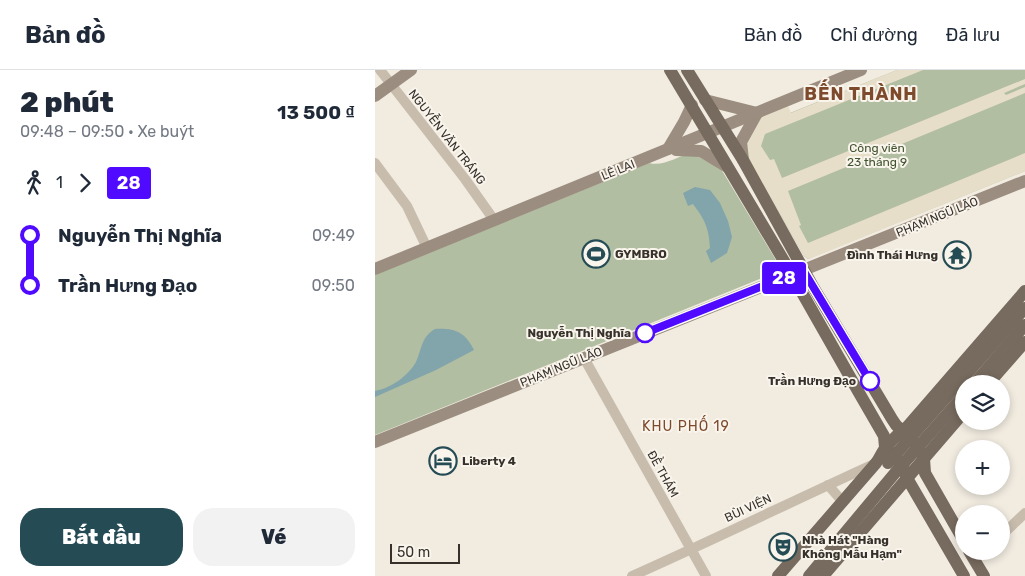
<!DOCTYPE html>
<html lang="vi">
<head>
<meta charset="utf-8">
<style>
	:root { --surface:#fff; --page:#f2f2f3; --text:#1f2937; --muted:#747a83; --line:#e0e1e3; --accent:#254b54 }
	body { margin:0; font-family:Rubik,sans-serif; background:var(--page); color:var(--text); height:100vh; display:flex; flex-direction:column; font-size:19px; white-space:nowrap }
	* { box-sizing:border-box; margin:0 }
	p { font-size:16px; color:var(--muted) }
	.icon { flex:none; width:28px; height:28px; fill:none; stroke:currentColor; stroke-width:2; stroke-linecap:round; stroke-linejoin:round }
	.map { position:relative; flex:1; overflow:hidden }
	.sheet { display:flex; flex-direction:column; background:var(--surface); width:375px }
	.sheet>* { flex:none }
	.badge { padding:0 10px; border-radius:4px; font-size:18px; line-height:32px }
	.buttons { position:absolute; left:580px; top:305px; display:grid; gap:10px }
	.buttons a { display:grid; place-items:center; width:55px; height:55px; border-radius:50%; background:var(--surface); box-shadow:0 2px 8px #0003; font-size:25px }
	.scale { position:absolute; left:15px; bottom:12px; width:70px; box-sizing:border-box; padding-left:5px; border:2px solid #37302b; border-top:0; font-size:14px; line-height:18px; white-space:nowrap; color:#37302b; -webkit-text-stroke:4px #f9f5ec; paint-order:stroke }
	.map>.badge { position:absolute; translate:-50% -50%; box-shadow:0 0 0 2px #fff }
	.legs { display:flex; align-items:center; gap:8px; height:55px; padding:0 20px; font-size:16px }
	.legs p { margin-inline-start:auto }
	.headline { display:flex; align-items:center; justify-content:space-between; height:85px; padding:0 20px }
	h1 { font-size:28px; font-weight:800; line-height:38px }
	.cta { display:flex; gap:10px; margin-top:auto; padding:10px 20px }
	.cta a { flex:1; height:58px; border-radius:20px; background:var(--accent); color:#fff; font-size:20px; font-weight:800; line-height:58px; text-align:center }
	.cta a+a { background:var(--page); color:var(--text) }
	ul { padding:0 20px; list-style:none }
	li { display:flex; align-items:center; gap:18px; height:50px; font-size:19px }
	li i { display:grid; place-items:center; width:8px; height:100%; margin:0 6px; background:currentColor }
	li i::after { content:''; width:12px; height:12px; margin:-6px; border:4px solid; border-radius:50%; background:var(--surface) }
	li p { margin-inline-start:auto }
	li:first-child i { background:linear-gradient(#0000 50%,currentColor 0) }
	li:last-child i { background:linear-gradient(currentColor 50%,#0000 0) }
	header { display:flex; align-items:center; gap:30px; box-sizing:border-box; height:70px; padding:0 25px; background:var(--surface); border-bottom:1px solid var(--line) }
	header strong { font-size:24px }
	nav { display:flex; gap:28px; margin-inline-start:auto; font-size:18px }
	main { display:flex; flex:1; min-height:0 }
	.map>svg:first-child { display:block }
</style>
</head>
<body>
<header>
<strong>Bản đồ</strong>
<nav><a>Bản đồ</a><a>Chỉ đường</a><a>Đã lưu</a></nav>
</header>
<main>
<section class="sheet">
<div class="headline"><div><h1>2 phút</h1><p>09:48 – 09:50 · Xe buýt</p></div><b>13 500 ₫</b></div>
<div class="legs"><svg class="icon" aria-label="walk" viewBox="0 0 24 24"><circle cx="13" cy="4" r="2"/><path d="M13 8l-2 6 4 7M11 14l-3 7M7 12l3-4h3l4 4"/></svg>1<svg class="icon" aria-label="forward" viewBox="0 0 24 24"><path d="M9 5l7 7-7 7"/></svg><b class="badge" style="background:#4f0aff;color:#fff">28</b></div>
<ul>
<li><i style="color:#4f0aff"></i><b>Nguyễn Thị Nghĩa</b><p>09:49</p></li>
<li><i style="color:#4f0aff"></i><b>Trần Hưng Đạo</b><p>09:50</p></li>
</ul>
<div class="cta"><a>Bắt đầu</a><a>Vé</a></div>
</section>
<div class="map">
<svg width="650" height="506" viewBox="0 0 650 506">
	<rect width="100%" height="100%" fill="#f1ebe0"/>
	<g fill="#b1bea1">
		<polygon points="522,0 650,0 650,101 433,189 429,186 371,85 370,80 415,43"/>
		<path d="M317 83 346 99 407 200 0 365V205L274 93C289 97 302 86 317 83Z"/>
	</g>
	<polygon fill="#e7dec9" points="522,0 548,0 390,64 386,76 395,90 399,89 407,108 650,9 650,14 629,23 631,25 650,17 650,23 413,121 426,155 424,156 433,173 650,83 650,101 434,189 432,188 429,186 371,85 370,77 382,51 387,47 413,36 416,43"/>
	<g fill="#82a4ab">
		<path d="M320 117 335 120 345 133 353 151 357 167 352 183 336 193 331 181 335 178C334 158 330 150 318 134L313 136 308 123Z"/>
		<path d="M60 259C80 258 90 262 99 280L61 300 0 327V321C16 318 33 306 41 292 47 279 46 267 60 259Z"/>
	</g>
	<g fill="none" stroke-linecap="round" stroke-linejoin="round">
		<g stroke="#c8bdad" stroke-width="10">
			<polyline points="5,0 90,109 119,150"/>
			<polyline points="0,93 32,136 52,178"/>
			<polyline points="209,288 331,506"/>
			<polyline points="453,415 468,432"/>
			<polyline points="626,466 650,443"/>
			<polyline points="599,490 609,481"/>
			<path d="M257 506C338 470 418 431 499 394"/>
		</g>
		<g stroke="#9b8d7f" stroke-width="12">
			<polyline points="0,26 36,0"/>
			<polyline points="330,30 382,43"/>
			<polyline points="293,79 309,52 317,35"/>
			<polyline points="301,80 326,81 351,96"/>
			<polyline points="368,90 366,72 382,43"/>
			<polyline points="0,199 486,0"/>
			<polyline points="0,372 650,111"/>
		</g>
		<g stroke="#776a5e" stroke-width="12">
			<polyline points="295,0 409,191 483,321 509,366 510,377 528,396 532,408 589,506"/>
			<polyline points="312,0 368,90 437,215 517,349 521,355 544,378 549,389 550,403 589,471"/>
			<polyline points="599,314 650,255"/>
			<polyline points="613,314 650,272"/>
			<polyline points="513,393 650,238"/>
			<polyline points="594,481 609,506"/>
			<path d="M403 506 501 393C505 388 507 381 512 376 518 369 525 362 533 356L650 221"/>
			<polyline points="434,506 520,403 589,325"/>
			<polyline points="448,506 589,342"/>
		</g>
	</g>
	<g fill="none" stroke-linecap="round" stroke-linejoin="round">
		<g stroke="#fff" stroke-width="11">
			<polyline id="line-1" points="270,263 428,200 495,311"/>
		</g>
		<use href="#line-1" stroke="#4f0aff" stroke-width="8"/>
	</g>
	<defs>
		<g id="stadium-ring" transform="scale(1.4375)"><circle r="9.5" fill="#f9f5ec" stroke="#254b54" stroke-width="1.5"/><path d="M0-5a6.5 5 0 1 0 0 10a6.5 5 0 1 0 0-10ZM-3.5-1.8h7v3.6h-7Z" fill="#254b54"/></g>
		<g id="temple-ring" transform="scale(1.4375)"><circle r="9.5" fill="#f9f5ec" stroke="#254b54" stroke-width="1.5"/><path d="M0-6L5-2H3V0L6.5 2.5H4V6H1.5V3h-3V6H-4V2.5H-6.5L-3 0V-2H-5Z" fill="#254b54"/></g>
		<g id="hotel-ring" transform="scale(1.4375)"><circle r="9.5" fill="#f9f5ec" stroke="#254b54" stroke-width="1.5"/><path d="M-6-4.5h1.5V1H6V5H4.5V3h-9V5H-6ZM-4 0a1.8 1.8 0 1 1 3.6 0ZM.5 0V-2.5h3Q6-2.5 6 0Z" fill="#254b54"/></g>
		<g id="theatre-ring" transform="scale(1.4375)"><circle r="9.5" fill="#f9f5ec" stroke="#254b54" stroke-width="1.5"/><path d="M-5-5.5Q0-4 5-5.5V0Q5 5 0 6Q-5 5-5 0ZM-3.3-2.5H-1v1.5H-3.3ZM1-2.5H3.3v1.5H1ZM-2.8 1Q0 5.5 2.8 1Z" fill="#254b54"/></g>
	</defs>
	<g fill-rule="evenodd">
		<use href="#stadium-ring" x="221" y="184"/>
		<use href="#temple-ring" x="582" y="185"/>
		<use href="#hotel-ring" x="68" y="391"/>
		<use href="#theatre-ring" x="408" y="477"/>
	</g>
	<g fill="#fff" stroke="#4f0aff" stroke-width="2.5">
		<circle cx="270" cy="263" r="9"/>
		<circle cx="495" cy="311" r="9"/>
	</g>
	<g text-anchor="middle" stroke-width="4" stroke-linejoin="round" paint-order="stroke">
		<g font-size="12" fill="#37302b" stroke="#f9f5ec">
			<text transform="translate(72 67) rotate(52)" y="4">NGUYỄN VĂN TRÁNG</text>
			<text transform="translate(243 100) rotate(-22)" y="4">LÊ LAI</text>
			<text transform="translate(562 147) rotate(-22)" y="4">PHẠM NGŨ LÃO</text>
			<text transform="translate(186 297) rotate(-22)" y="4">PHẠM NGŨ LÃO</text>
			<text transform="translate(288 404) rotate(61)" y="4">ÐỀ THÁM</text>
			<text transform="translate(373 438) rotate(-25)" y="4">BÙI VIỆN</text>
		</g>
		<g font-size="12" fill="#425331" stroke="#f9f5ec">
			<text x="502" y="82">Công viên<tspan x="502" dy="14">23 tháng 9</tspan></text>
		</g>
		<g font-size="12" font-weight="bold" fill="#37302b" stroke="#f9f5ec" text-anchor="start">
			<text x="240" y="188">GYMBRO</text>
			<text x="563" y="189" text-anchor="end">Đình Thái Hưng</text>
			<text x="87" y="395">Liberty 4</text>
			<text x="427" y="474">Nhà Hát "Hàng<tspan x="427" dy="14">Không Mẫu Hạm"</tspan></text>
		</g>
		<g font-size="12" font-weight="bold" fill="#37302b" stroke="#f9f5ec" text-anchor="end">
			<text x="256" y="267">Nguyễn Thị Nghĩa</text>
			<text x="481" y="315">Trần Hưng Đạo</text>
		</g>
		<g font-size="14" letter-spacing="1" fill="#7e4a2c" stroke="#f9f5ec">
			<text x="311" y="361">KHU PHỐ 19</text>
		</g>
		<g font-size="18" font-weight="bold" letter-spacing="1" fill="#7e4a2c" stroke="#f9f5ec">
			<text x="486" y="30">BẾN THÀNH</text>
		</g>
	</g>
</svg>
<div class="buttons">
<a><svg class="icon" aria-label="layers" viewBox="0 0 24 24"><path d="M12 4l9 5-9 5-9-5zM3 14l9 5 9-5"/></svg></a>
<a>+</a>
<a>−</a>
</div>
<div class="scale">50 m</div>
<b class="badge" style="left:409px;top:208px;background:#4f0aff;color:#fff">28</b>
</div>
</main>
</body>
</html>
